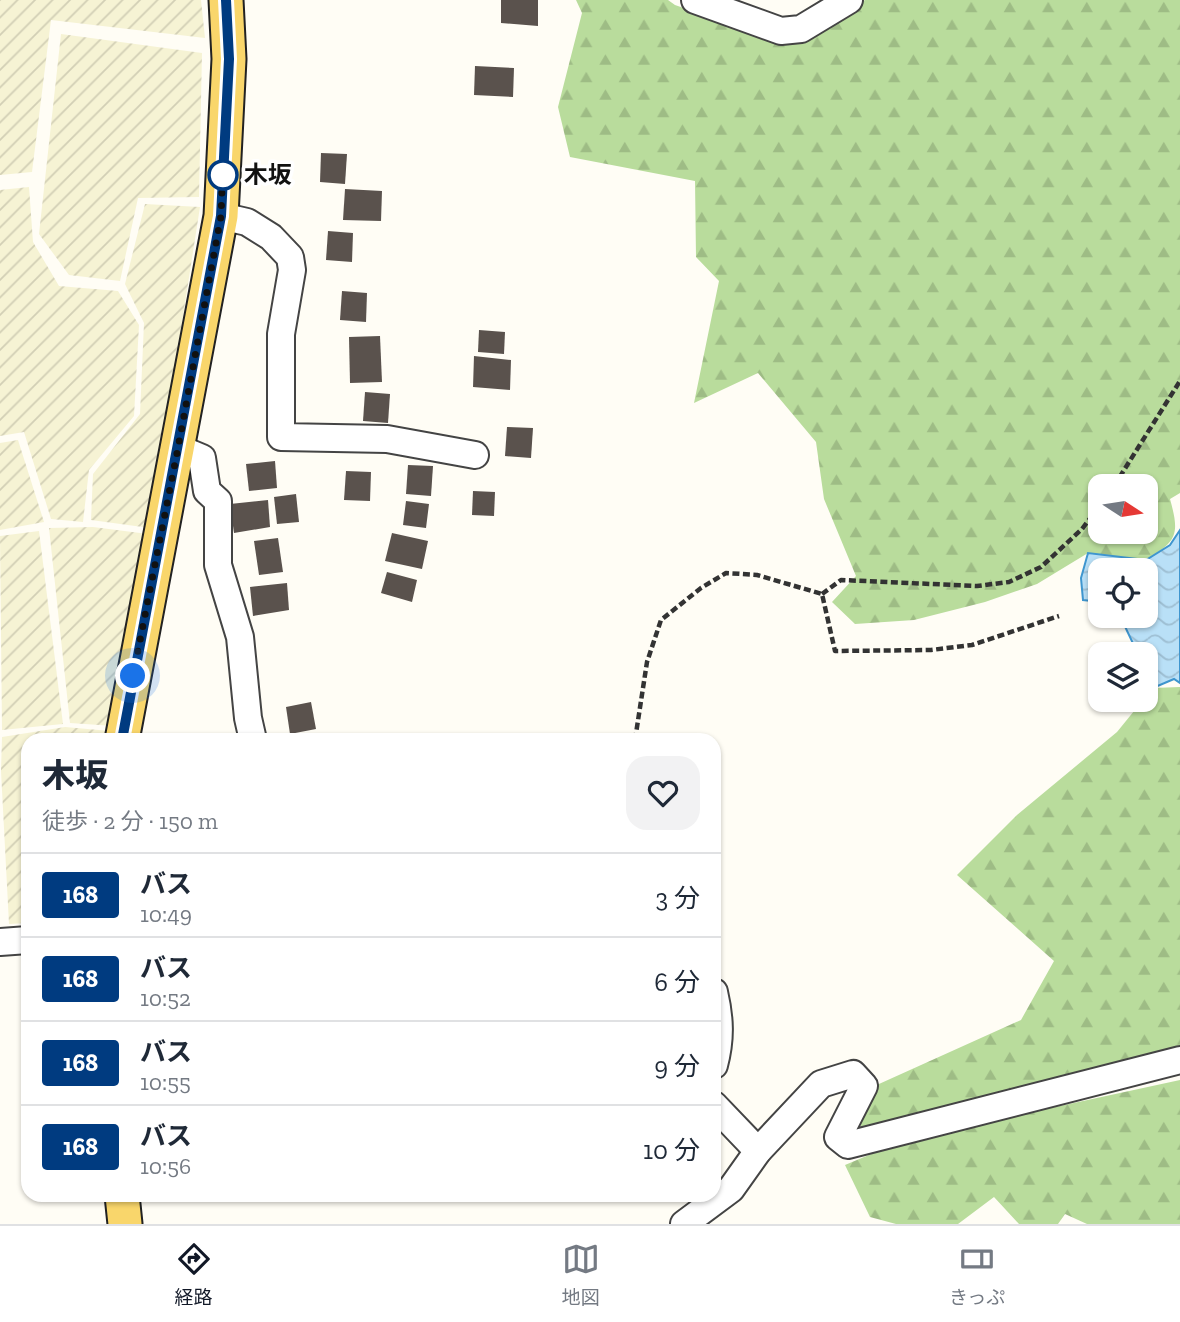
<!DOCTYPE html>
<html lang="ja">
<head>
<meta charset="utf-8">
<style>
	:root { --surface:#fff; --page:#f2f2f3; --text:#1f2937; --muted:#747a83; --line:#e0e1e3; --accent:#111827 }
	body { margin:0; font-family:"Zilla Slab","Noto Sans JP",serif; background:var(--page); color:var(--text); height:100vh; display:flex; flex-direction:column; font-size:26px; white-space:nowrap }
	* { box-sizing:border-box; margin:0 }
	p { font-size:23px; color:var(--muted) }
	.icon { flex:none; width:38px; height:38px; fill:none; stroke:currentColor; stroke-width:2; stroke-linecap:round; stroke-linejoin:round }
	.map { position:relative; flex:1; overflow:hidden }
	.details { position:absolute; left:21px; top:733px; width:700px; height:469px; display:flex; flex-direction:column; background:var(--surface); border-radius:21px; box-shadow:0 2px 5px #0004 }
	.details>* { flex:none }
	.badge { padding:0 14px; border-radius:5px; font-size:24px; line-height:46px }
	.needle { width:46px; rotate:102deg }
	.tools { position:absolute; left:1088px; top:474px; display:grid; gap:14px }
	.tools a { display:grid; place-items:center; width:70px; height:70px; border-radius:14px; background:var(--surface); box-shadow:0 2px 5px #0004; font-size:35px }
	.you { position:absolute; width:35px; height:35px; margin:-18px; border:5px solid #fff; border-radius:50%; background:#1a73e8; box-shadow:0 0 0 10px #1a73e833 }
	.map>.badge { position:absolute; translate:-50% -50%; box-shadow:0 0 0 4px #fff }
	.round { display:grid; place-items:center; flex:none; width:74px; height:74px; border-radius:21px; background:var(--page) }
	.summary { display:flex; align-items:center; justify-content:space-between; height:119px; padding:0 21px }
	h1 { font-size:33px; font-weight:800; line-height:52px }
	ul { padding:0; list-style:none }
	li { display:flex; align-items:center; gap:21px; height:84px; padding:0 21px; border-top:2px solid var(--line) }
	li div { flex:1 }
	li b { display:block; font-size:26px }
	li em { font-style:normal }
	li .badge { min-width:77px; font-weight:700; text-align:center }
	.tab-bar { display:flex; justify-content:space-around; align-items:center; height:98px; border-top:2px solid var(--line); background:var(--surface); font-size:19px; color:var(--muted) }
	.tab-bar a { display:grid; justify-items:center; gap:4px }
	.tab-bar .selected { color:var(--accent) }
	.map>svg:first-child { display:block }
</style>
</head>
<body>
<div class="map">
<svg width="1180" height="1224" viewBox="0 0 1180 1224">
	<defs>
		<pattern id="farmland-furrows" width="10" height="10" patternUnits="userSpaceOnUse" patternTransform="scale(1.75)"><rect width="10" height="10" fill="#f6f3d4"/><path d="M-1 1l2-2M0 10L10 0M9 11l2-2" fill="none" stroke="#d2cfb5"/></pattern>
		<pattern id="forest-firs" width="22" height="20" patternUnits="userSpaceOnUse" patternTransform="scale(1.75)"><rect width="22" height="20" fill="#b9dc9c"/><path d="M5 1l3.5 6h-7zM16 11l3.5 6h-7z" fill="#9ebc85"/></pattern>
		<pattern id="water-waves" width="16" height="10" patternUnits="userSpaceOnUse" patternTransform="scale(1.75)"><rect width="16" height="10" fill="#b9e0f7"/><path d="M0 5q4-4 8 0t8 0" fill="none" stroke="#9ebfd3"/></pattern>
	</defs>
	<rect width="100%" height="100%" fill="#fffdf5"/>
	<g fill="url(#farmland-furrows)">
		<polygon points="0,0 201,0 205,38 51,20 32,172 0,175"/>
		<polygon points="61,34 202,53 199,197 138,198 120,281 69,275 39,234"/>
		<polygon points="29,187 33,242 59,286 118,291 139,325 134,416 89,470 83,522 51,519 24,432 0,436 0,190"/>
		<polygon points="145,204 200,207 150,528 91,520 93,474 140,414 144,323 125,284"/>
		<polygon points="18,440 44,522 0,530 0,443"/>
		<polygon points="93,527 148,534 114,726 70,723 49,528"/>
		<polygon points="39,531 63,724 2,730 0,536"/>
		<polygon points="65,727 110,731 109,740 28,740 28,923 9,924 1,771 2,737"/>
	</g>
	<g fill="url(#forest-firs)" fill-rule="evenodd">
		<path d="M576 0H668L675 5 773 39 801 43 865 0H1180V493L1170 499C1180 535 1177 541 1146 560L1088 553 1037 584 985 602 914 620 855 624 832 602 856 576 824 499 816 442 758 373 694 403 719 281 696 257 695 181 570 157 558 107 582 13ZM1101 486H1146V532H1101Z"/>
		<polygon points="1180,687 1180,1050 861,1134 859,1093 1021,1020 1054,961 957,875 1017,815 1117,732 1143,700 1146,700 1146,696 1153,688"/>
		<polygon points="1180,1080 1180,1224 1087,1224 1065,1214 1058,1224 1019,1224 994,1197 958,1224 896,1224 870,1217 845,1165 907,1139"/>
	</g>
	<polygon fill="url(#water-waves)" stroke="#3f96cf" stroke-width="2" points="1180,530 1180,683 1174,679 1153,688 1146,673 1146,654 1138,654 1120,616 1146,616 1146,570 1101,570 1101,602 1083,600 1081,578 1088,553 1146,560 1170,545"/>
	<g fill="#5a524d">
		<polygon points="501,0 538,0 538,26 501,23"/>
		<polygon points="475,66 514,68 513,97 474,95"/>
		<polygon points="321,153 347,154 345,184 320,182"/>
		<polygon points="345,189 382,191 381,221 343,220"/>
		<polygon points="328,231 353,233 352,262 326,260"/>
		<polygon points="342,291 367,293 366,322 340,320"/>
		<polygon points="479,330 505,332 504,354 478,352"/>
		<polygon points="380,336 382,382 350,383 349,337"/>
		<polygon points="474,356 511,360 510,390 473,387"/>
		<polygon points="365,392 390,394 388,423 363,421"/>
		<polygon points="507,427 533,428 531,458 505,456"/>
		<polygon points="275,461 277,488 249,491 246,464"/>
		<polygon points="408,465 433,466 431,496 406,494"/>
		<polygon points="346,471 371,472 370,501 344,500"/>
		<polygon points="473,491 495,492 494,516 472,515"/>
		<polygon points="296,494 299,522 277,524 274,497"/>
		<polygon points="268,500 270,527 234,533 230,504"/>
		<polygon points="406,501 429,504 426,528 403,525"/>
		<polygon points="392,533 428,541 422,569 385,561"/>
		<polygon points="278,538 283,572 259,575 254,541"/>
		<polygon points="387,572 417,580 412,602 381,593"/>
		<polygon points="287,583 289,610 253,616 250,587"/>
		<polygon points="311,702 316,729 290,734 286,707"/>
	</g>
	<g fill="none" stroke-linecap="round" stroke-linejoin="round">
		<g stroke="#444" stroke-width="30">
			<g id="minor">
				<polyline points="695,0 781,31 801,29 849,0"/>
				<polyline points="221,216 247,222 271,237 290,257 292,270 281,334 281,437 387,439 475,455"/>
				<polyline points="178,448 202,458 207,491 218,501 218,565 240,637 248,718 253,740"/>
				<polyline points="0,942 28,940"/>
				<path d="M714 992C720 1018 721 1039 714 1065"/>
				<polyline points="714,1105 758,1151"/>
				<polyline points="684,1224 731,1189 758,1151 821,1084 853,1074 864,1086 838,1137 848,1145 1180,1060"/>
			</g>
		</g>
		<g stroke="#222" stroke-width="37">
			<g id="major">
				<polyline points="122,740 221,216 229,59 226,0"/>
				<polyline points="122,1195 125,1224"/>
			</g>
		</g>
		<g stroke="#333" stroke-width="4.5" stroke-dasharray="7 3.5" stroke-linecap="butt">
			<polyline points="1114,486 1180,381"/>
			<polyline points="822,594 841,580 977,586 1009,582 1041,567 1082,529 1101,504"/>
			<polyline points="635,740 647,662 661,620 701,588 726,573 757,575 822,594 835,651 931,650 972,645 1059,616"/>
		</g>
		<use href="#minor" stroke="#fff" stroke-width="26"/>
		<use href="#major" stroke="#f9d66b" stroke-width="33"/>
	</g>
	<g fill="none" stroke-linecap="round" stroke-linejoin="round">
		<g stroke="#fff" stroke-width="16">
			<polyline id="line" points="122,740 221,216 229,59 226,0"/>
		</g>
		<use href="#line" stroke="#003b80" stroke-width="10"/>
		<polyline stroke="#111" stroke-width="7" stroke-dasharray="0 12.6" points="133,676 178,448 221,216 223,164 223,175"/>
	</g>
	<circle fill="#fff" stroke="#003b80" stroke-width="3.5" cx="223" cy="175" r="14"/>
	<g text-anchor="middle" stroke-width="7" stroke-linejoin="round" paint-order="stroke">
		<g font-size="24" font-weight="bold" fill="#111" stroke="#fff" text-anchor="start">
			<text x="244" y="183">木坂</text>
		</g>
	</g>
</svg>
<div class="tools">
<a><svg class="needle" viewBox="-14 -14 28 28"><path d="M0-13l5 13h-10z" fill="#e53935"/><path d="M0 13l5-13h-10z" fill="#747a83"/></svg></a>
<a><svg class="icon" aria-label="locate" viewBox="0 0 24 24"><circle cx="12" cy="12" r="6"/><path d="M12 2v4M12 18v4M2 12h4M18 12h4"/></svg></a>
<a><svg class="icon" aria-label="layers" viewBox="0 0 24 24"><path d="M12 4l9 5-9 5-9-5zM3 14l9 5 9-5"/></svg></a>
</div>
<div class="you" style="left:133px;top:676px"></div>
<section class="details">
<div class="summary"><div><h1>木坂</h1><p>徒歩 · 2 分 · 150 m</p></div><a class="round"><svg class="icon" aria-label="heart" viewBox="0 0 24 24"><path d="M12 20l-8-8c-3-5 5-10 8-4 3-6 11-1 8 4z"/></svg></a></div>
<ul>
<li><span class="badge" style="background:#003b80;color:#fff">168</span><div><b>バス</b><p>10:49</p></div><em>3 分</em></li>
<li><span class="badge" style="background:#003b80;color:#fff">168</span><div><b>バス</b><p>10:52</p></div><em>6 分</em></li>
<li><span class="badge" style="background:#003b80;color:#fff">168</span><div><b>バス</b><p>10:55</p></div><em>9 分</em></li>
<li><span class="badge" style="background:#003b80;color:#fff">168</span><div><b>バス</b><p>10:56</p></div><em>10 分</em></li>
</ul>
</section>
</div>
<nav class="tab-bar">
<a class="selected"><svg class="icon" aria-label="directions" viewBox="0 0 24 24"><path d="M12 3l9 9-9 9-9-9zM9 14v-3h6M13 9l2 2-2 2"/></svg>経路</a>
<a><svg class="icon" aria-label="map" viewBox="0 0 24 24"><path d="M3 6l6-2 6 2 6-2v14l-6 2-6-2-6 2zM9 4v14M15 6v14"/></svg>地図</a>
<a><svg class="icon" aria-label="tickets" viewBox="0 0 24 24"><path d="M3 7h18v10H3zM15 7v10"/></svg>きっぷ</a>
</nav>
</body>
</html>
